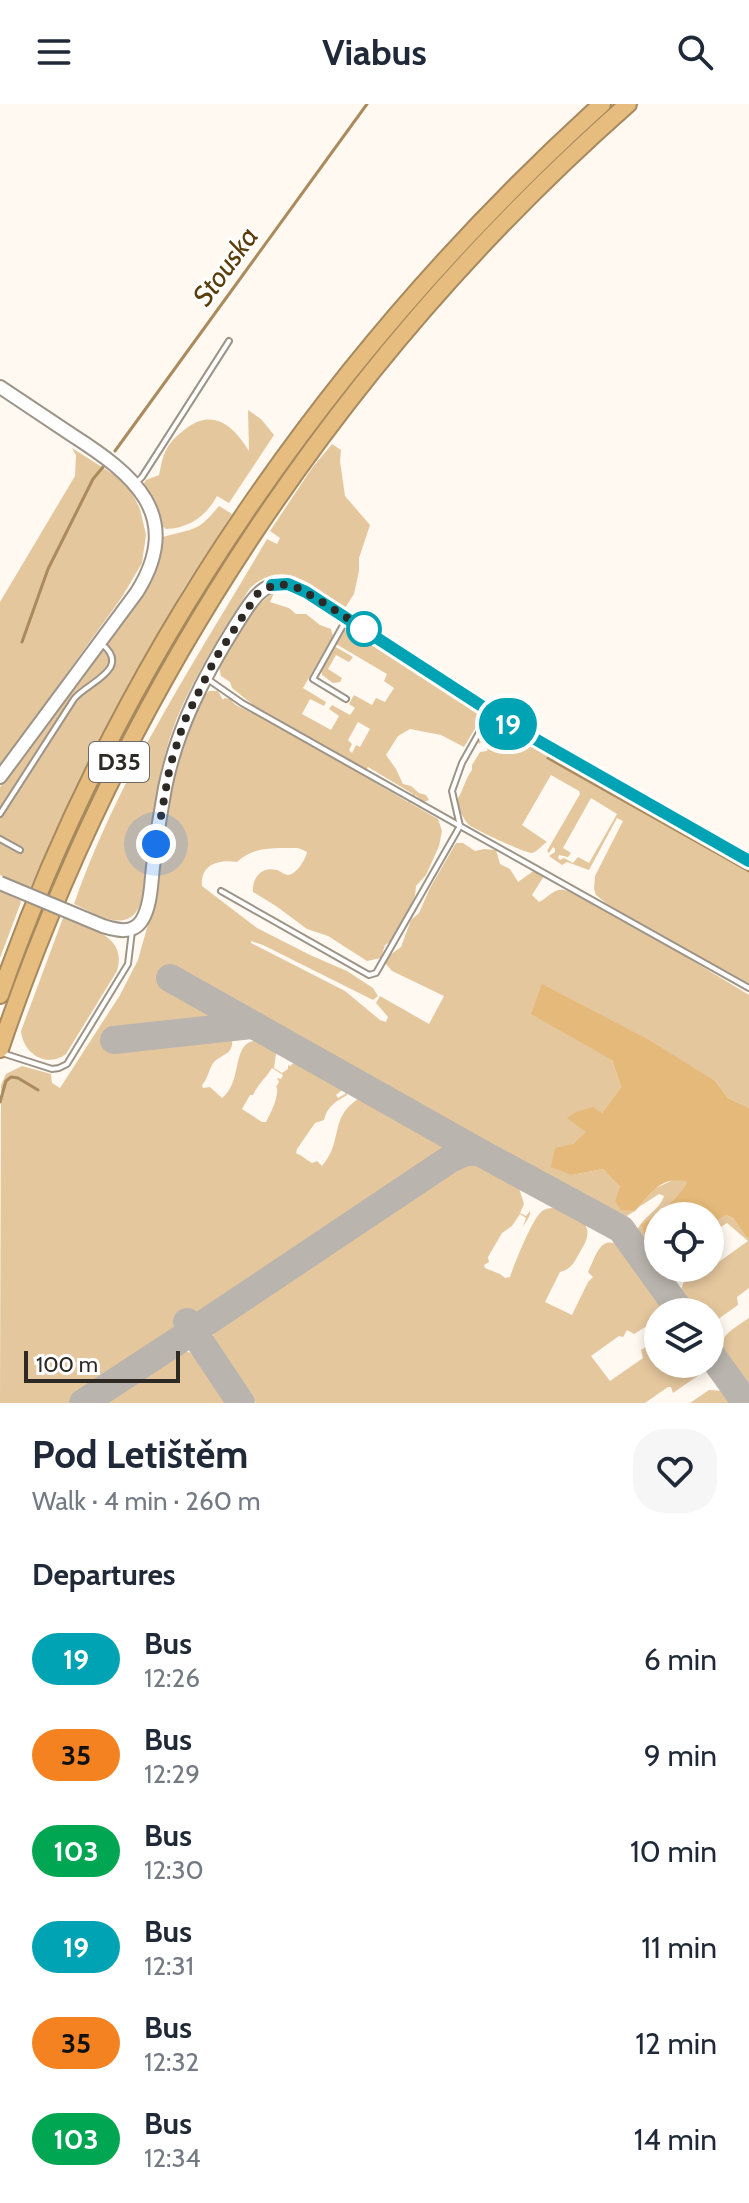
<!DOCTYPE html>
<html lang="en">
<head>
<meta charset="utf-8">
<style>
	:root { --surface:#fff; --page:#f6f6f7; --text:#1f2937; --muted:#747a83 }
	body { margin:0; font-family:Cabin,sans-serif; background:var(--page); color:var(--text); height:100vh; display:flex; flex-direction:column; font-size:30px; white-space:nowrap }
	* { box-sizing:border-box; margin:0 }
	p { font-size:26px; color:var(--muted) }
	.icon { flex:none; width:44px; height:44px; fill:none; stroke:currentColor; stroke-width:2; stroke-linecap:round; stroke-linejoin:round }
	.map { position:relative; height:1299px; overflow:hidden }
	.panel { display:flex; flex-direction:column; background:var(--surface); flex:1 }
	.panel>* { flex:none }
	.badge { padding:0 16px; border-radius:26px; font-size:28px; line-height:52px }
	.controls { position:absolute; left:644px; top:1098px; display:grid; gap:16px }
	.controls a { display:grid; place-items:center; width:80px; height:80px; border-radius:50%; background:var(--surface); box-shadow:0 4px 12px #0003; font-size:40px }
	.scale { position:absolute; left:24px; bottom:20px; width:156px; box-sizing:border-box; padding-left:8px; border:4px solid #2d2924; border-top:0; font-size:22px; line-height:28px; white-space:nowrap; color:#2d2924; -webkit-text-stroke:6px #fff; paint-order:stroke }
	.you { position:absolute; width:40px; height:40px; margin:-20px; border:6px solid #fff; border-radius:50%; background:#1a73e8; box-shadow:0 0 0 12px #1a73e833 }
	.map>.badge { position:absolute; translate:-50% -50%; box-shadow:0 0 0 4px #fff }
	h2 { padding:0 32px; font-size:30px; line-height:72px }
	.round { display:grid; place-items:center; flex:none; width:84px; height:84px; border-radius:32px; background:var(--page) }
	.head { display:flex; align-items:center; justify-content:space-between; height:136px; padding:0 32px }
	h1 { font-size:38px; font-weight:700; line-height:60px }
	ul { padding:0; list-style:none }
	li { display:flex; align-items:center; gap:24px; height:96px; padding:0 32px }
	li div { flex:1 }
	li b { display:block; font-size:30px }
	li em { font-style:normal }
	li .badge { min-width:88px; font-weight:700; text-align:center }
	header { display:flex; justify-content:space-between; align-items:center; height:104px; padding:0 32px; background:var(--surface); font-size:36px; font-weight:700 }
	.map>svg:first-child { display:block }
</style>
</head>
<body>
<header><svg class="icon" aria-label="menu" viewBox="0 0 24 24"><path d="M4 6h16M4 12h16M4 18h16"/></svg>Viabus<svg class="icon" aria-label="search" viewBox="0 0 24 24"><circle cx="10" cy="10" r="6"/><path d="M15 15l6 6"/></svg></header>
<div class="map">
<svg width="749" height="1299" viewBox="0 0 749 1299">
	<rect width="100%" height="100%" fill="#fff9f1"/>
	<g fill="#e5c79e" fill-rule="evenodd">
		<path d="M248 306 261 315 274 331 229 399 217 392C206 412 190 424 166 425L162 422 155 400 144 379 146 376 159 371C161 363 162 354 166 346 171 336 179 330 188 323 215 304 235 324 249 347Z"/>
		<path d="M332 340 341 346 340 357 345 392 370 421 359 454V467L354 490 345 504C312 483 286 452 250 484 224 526 196 568 177 614 155 669 151 731 144 790 133 834 102 813 74 800 119 670 198 553 267 435L277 440 280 434 270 427 312 364Z"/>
		<polygon points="72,344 116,372 131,387 140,405 146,431 142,459 122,493 0,662 0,498 75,372 76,351"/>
		<path d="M219 402 232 410 184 484 114 607 30 784 0 771V683L133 504C149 479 159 463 163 433 194 424 197 429 219 402Z"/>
		<path d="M274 489 270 498 289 504 296 510H306L320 521 331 525 333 532 303 584 326 598 324 602 310 595 302 610 331 626 339 612 329 605 332 601 350 611 355 604 349 600 354 591 372 601 376 594 385 598 394 584 384 577 387 570 336 540 343 527 350 524 473 604 478 608 480 616 464 643 441 631 410 625 398 632 386 651 396 665 403 680 411 682 419 689 426 691 429 696 424 698 415 691 410 699 438 715 442 727 439 742 426 771 416 782 415 792 399 826 391 837 385 841 381 854 367 857 328 832 307 825 276 802 253 788C252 774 261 762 277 766 280 767 285 771 288 771 296 771 306 755 307 748 299 743 296 744 288 744 269 744 252 744 237 758 218 755 200 761 202 782L257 824 310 851 347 867 373 884 378 892 373 896 263 841 251 837V839L345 887 380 916 386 918 388 913 376 899 380 892 429 920 444 892 392 867 385 859 390 851 401 843 411 816 419 809 430 784 456 739H463L475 747 484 745 496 746 500 760 510 765 518 778 539 763 546 769 532 791 539 798C551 792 554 782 568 787L617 812 619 816 632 820 749 891V1004L728 994 715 977 612 956 621 983 602 1009 568 1014 587 1028 573 1040 572 1071 603 1065 620 1083 621 1105 635 1107 620 1116 583 1099 413 1000 370 979 356 975 350 968 335 964 285 938 245 900H239L178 870H174L168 875 170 881 195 892 230 916 133 925 116 934 117 943 151 941V937L156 935 157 940H162L232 934C234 951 223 949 214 958 209 964 208 975 202 981L203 984 210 983 222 994C241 979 233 949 248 939 251 937 256 937 261 936L262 933 268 939 269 938 274 948 283 946C299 958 315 963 333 976L339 975 336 979 337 984 348 980 343 983H346L336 991 338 994 345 990 346 986 347 991C337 997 327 1002 324 1016L315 1019 297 1045 296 1049C303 1052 305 1055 312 1059L317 1057 322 1062C345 1035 327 1012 363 992L385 1005 388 1003 389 1006 405 1015 409 1012C415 1021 424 1029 434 1028L433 1030 443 1044 442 1050 350 1114 314 1136 301 1147 300 1145C267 1169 229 1188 198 1214L193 1213 177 1224 187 1242 181 1247 193 1249 228 1299H0L1 981 6 970 22 962 51 970 52 979 60 984 120 891 138 856 152 806 171 681 180 646 201 594 209 587H218L223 596 224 594 231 595C234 603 245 604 251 609L249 604 252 600 232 584 230 578 221 572 219 563C227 539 252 501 274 489ZM358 618 370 625 360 643 356 641 352 649 349 646 352 640 348 636ZM368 663 413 690 408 698 364 672ZM283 949 293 953 295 958 290 962 288 961V965L282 969 274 964 276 950ZM272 964 283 971 281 975 277 974 279 978C273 988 278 978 277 989 276 999 270 1010 266 1018H262L242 1005 250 991H253C258 980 266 974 272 964Z"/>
		<polygon points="334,542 353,553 349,558 336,551 328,565 342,574 340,578 333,579 322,571 321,566"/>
		<path d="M493 620 501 621 568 661 749 762V882L668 837 607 800 596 791 594 785 595 772 623 717 617 714 589 766 567 758 562 761 549 752 555 748V745L553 743 549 749 547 747 580 690 579 687 551 671 522 721 547 738C542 741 537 748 532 749 527 750 473 725 468 720 462 713 459 704 457 696 464 685 464 677 472 666V661L480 648 487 647 489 637 484 635 479 640 478 638 489 622ZM591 694 617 710 589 759 578 753 573 759 564 754 560 756 558 754 559 751 568 753 571 749 563 744Z"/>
		<polygon points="0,787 20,796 21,798 0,854"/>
		<path d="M63 814C89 824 128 831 117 867L66 950C46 965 23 949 21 927Z"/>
		<path d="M479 1058 517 1078 524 1100 520 1109 526 1112 530 1107C531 1113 525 1118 522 1125L526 1114 520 1110 512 1122 502 1129 488 1153 489 1158 484 1161 485 1164 500 1170 505 1174 510 1173C514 1161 532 1115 542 1107 554 1098 584 1111 587 1125 589 1134 584 1141 580 1148 574 1158 572 1165 560 1168L545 1198 572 1211 588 1178 593 1173 588 1168C592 1160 595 1150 600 1144 611 1129 628 1149 636 1158H639C644 1177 664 1188 662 1208H658V1215L634 1230 627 1226 623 1233 619 1232 591 1252 610 1277 643 1254 641 1246 658 1235V1260H703L699 1271 673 1289 671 1283H668L645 1299H256L223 1254 222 1250 211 1233 213 1232 217 1219 256 1193 257 1190 311 1157 442 1071 449 1063 464 1059Z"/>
		<path d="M675 1075 687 1078 674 1099 660 1105 645 1132 658 1134V1161L646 1146 637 1127C643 1112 659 1107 664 1092L659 1090 639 1103 654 1085Z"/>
		<path d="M726 1111 733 1114 746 1133 749 1134V1184L737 1193 738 1201 714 1218 710 1217V1208H691L680 1191C684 1172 690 1164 710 1164V1155L716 1160 748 1137 727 1119 710 1130V1122Z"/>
		<path d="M749 1214V1279H742L720 1248C720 1230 735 1224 749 1214Z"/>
		<polygon points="709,1286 724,1287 734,1299 690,1299"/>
	</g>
	<path fill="#e4b979" d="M542 880 649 936 715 977 728 994 749 1004V1134L746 1133 733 1114 726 1111 710 1122V1112H658V1134L645 1132 642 1121C662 1104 674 1101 687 1078 660 1070 651 1091 635 1107L621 1106 615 1097 620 1083 603 1065 572 1071 551 1063 555 1044 573 1040 586 1028 567 1014 576 1008 593 1003 602 1009 621 983 612 956 531 910Z"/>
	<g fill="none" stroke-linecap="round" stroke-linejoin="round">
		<g stroke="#aa8b5d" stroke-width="3">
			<polyline points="115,347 367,0"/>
			<polyline points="22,538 48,465 93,375 103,363"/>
			<polyline points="548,654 749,767"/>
			<polyline points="0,998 6,977 11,973 18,974 38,986"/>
		</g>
		<g stroke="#bab4ae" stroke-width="28">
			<polyline points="170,874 479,1048"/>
			<polyline points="114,936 251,921"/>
			<polyline points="710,1249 746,1299"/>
			<polyline points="83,1299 193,1227 187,1218"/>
			<polyline points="241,1299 193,1227 450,1055 466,1048 479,1048 621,1125 681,1208"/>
		</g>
		<g stroke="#9d9488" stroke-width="8">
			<g id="lane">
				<polyline points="136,379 142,373 229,237"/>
				<polyline points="209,576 242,599 460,722 452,687 462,659 489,611"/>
				<polyline points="346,595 313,575 346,516"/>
				<path d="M0 710 74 595C88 578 132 565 102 540"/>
				<polyline points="0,735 20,746"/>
				<polyline points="221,787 369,871 376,869 460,722 749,884"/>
				<polyline points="2,949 52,965 59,964 67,960 128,860 132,827"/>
			</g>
		</g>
		<g stroke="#9d9488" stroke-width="16">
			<g id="secondary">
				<path d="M0 283C24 299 48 315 72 331 133 370 185 411 137 488L0 673"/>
				<path d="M103 822C116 826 133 831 142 816 151 802 151 779 153 763 156 736 160 710 165 684 177 624 204 572 236 521 255 491 268 467 306 488L537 637 749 757"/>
			</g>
		</g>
		<g stroke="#a5895f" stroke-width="20">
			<g id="highway">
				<path d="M0 891C120 549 334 243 602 0"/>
				<path d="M0 945C123 582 340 254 628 0"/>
			</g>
		</g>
		<use href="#lane" stroke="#fff" stroke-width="4"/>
		<use href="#secondary" stroke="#fff" stroke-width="12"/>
		<use href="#highway" stroke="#e6bc7f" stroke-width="16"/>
		<g stroke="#9d9488" stroke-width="16" stroke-linecap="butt">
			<polyline id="secondary-bridge" points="0,779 103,822"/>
		</g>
		<use href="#secondary-bridge" stroke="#fff" stroke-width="12"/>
	</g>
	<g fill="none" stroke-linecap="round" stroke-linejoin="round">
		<g stroke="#fff" stroke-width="18">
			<polyline id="line" points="272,481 288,480 306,488 514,623 749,757"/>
		</g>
		<use href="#line" stroke="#00a3b4" stroke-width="12"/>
		<polyline stroke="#2d2924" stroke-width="8" stroke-dasharray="0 14.4" points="156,740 170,662 184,618 215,555 258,489 276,480 294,482 319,496 369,528 364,525"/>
	</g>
	<circle fill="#fff" stroke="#00a3b4" stroke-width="4" cx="364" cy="525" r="16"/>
	<g text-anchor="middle" stroke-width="6" stroke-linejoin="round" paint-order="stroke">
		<rect fill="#fff" stroke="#6c6966" stroke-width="2" x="89" y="638" width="60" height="40" rx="6"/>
		<g font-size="24" font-weight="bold" fill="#2d2924">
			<text x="119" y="666">D35</text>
		</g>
		<g font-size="28" font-style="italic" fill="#5a3d09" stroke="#fff">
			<text transform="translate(225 162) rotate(-54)" y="10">Stouska</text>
		</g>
	</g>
</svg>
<div class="controls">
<a><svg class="icon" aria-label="locate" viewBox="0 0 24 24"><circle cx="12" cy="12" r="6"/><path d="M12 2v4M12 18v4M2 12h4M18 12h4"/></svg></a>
<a><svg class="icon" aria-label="layers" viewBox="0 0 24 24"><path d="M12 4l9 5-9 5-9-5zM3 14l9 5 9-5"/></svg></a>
</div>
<div class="scale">100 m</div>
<div class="you" style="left:156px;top:740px"></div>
<b class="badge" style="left:508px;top:620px;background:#00a3b4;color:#fff">19</b>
</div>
<section class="panel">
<div class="head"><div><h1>Pod Letištěm</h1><p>Walk · 4 min · 260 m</p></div><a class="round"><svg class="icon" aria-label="heart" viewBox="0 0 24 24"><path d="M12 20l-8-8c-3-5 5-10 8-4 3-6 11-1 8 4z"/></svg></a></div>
<h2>Departures</h2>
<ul>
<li><span class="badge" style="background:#00a3b4;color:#fff">19</span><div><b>Bus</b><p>12:26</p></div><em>6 min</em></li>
<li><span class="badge" style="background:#f58220;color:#111">35</span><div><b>Bus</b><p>12:29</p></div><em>9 min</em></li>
<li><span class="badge" style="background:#00a651;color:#fff">103</span><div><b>Bus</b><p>12:30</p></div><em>10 min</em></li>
<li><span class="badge" style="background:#00a3b4;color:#fff">19</span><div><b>Bus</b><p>12:31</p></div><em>11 min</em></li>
<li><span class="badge" style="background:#f58220;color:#111">35</span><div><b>Bus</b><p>12:32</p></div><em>12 min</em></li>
<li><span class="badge" style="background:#00a651;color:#fff">103</span><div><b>Bus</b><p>12:34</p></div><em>14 min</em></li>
</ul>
</section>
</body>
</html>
